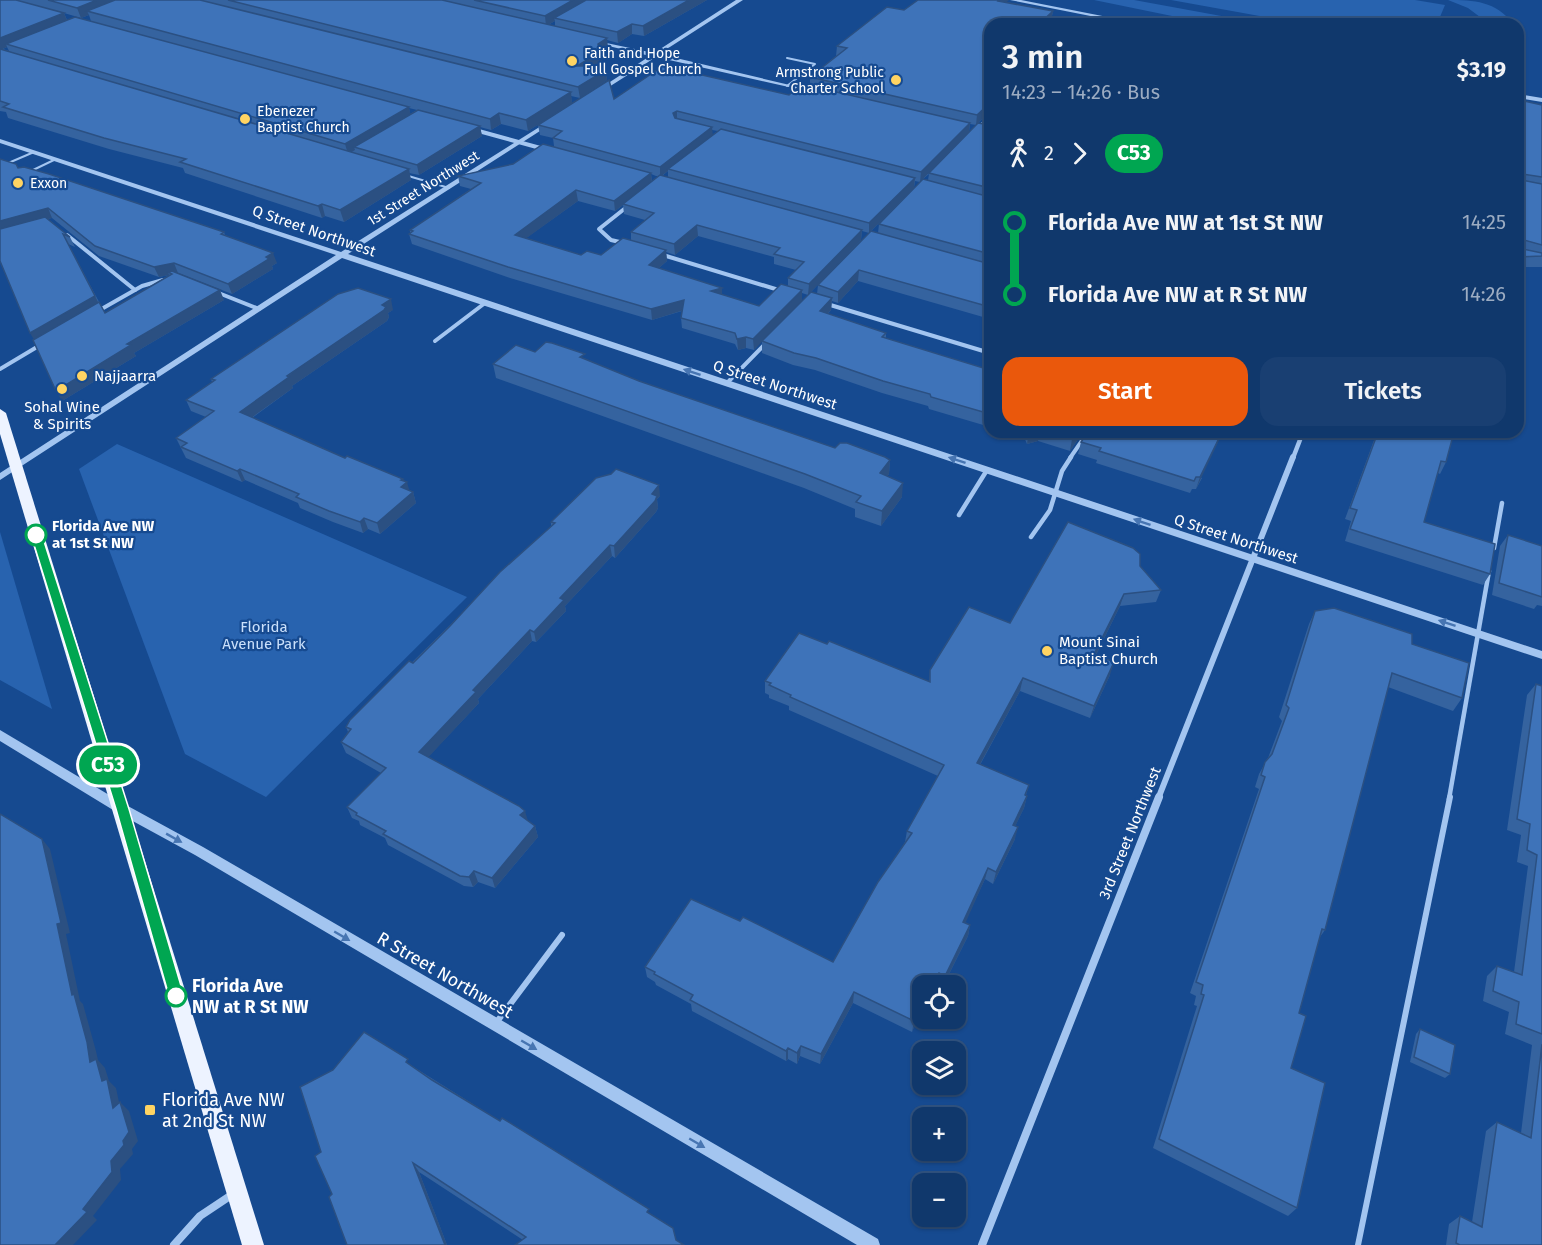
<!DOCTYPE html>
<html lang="en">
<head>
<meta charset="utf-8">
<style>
	:root { --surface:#10386c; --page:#193f72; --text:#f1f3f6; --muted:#9cacc2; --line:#30527f; --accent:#ea580c }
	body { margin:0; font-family:"Fira Sans",sans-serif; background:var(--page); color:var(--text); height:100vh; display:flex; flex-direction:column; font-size:22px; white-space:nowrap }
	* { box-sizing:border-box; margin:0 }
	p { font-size:20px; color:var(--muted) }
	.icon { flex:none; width:33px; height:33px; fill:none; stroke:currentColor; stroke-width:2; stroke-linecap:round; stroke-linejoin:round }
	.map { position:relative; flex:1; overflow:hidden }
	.panel { position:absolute; left:984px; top:18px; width:540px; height:420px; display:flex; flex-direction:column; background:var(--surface); border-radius:18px; box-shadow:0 2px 4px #0004,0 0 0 2px var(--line) }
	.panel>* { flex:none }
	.badge { padding:0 12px; border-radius:20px; font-size:21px; line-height:39px }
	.tools { position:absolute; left:912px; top:975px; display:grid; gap:12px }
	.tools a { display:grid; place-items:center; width:54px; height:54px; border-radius:12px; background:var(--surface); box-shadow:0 2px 4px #0004,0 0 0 2px var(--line); font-size:30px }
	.map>.badge { position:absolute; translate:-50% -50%; box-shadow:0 0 0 3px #fff }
	.legs { display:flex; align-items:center; gap:9px; height:66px; padding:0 18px; font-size:20px }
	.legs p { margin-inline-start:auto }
	.overview { display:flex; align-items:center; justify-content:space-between; height:102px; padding:0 18px }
	h1 { font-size:33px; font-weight:600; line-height:45px }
	.button { display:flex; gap:12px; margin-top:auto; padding:12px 18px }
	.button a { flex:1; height:69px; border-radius:18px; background:var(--accent); color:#fff; font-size:24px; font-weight:600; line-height:69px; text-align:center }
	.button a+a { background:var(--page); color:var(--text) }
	ul { padding:0 18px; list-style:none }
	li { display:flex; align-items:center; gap:21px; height:72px; font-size:22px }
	li i { display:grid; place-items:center; width:9px; height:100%; margin:0 8px; background:currentColor }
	li i::after { content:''; width:15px; height:15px; margin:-8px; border:4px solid; border-radius:50%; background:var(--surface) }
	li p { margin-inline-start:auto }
	li:first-child i { background:linear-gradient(#0000 50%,currentColor 0) }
	li:last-child i { background:linear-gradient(currentColor 50%,#0000 0) }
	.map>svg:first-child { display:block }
</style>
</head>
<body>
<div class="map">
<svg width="1542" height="1245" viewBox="0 0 1542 1245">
	<rect width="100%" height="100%" fill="#164a90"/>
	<g fill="#2863af">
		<polygon points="1094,0 1134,0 1265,24 1211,24"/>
		<polygon points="1171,0 1415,0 1445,5 1437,24 1303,24"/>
		<path d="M1448 0C1474 0 1496 1 1513 24H1479L1480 17 1468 8Z"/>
		<polygon points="117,444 467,597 266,797 185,754 79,469"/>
		<polygon points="0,532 52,709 0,680"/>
	</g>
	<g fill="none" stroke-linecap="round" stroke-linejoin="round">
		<g stroke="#a3c5f0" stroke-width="2">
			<polyline points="787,58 815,64 787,86"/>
			<polyline points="977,128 990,116"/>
			<polyline points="6,164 34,152"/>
			<polyline points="31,171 56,159"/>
			<polyline points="405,175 449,188"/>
		</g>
		<g stroke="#a3c5f0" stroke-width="4">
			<polyline points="67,235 135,290"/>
			<polyline points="624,243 611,240 599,229 628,206"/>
			<polyline points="663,255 782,291"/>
			<polyline points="216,292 259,309"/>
			<polyline points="827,304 990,353"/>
			<polyline points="98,311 142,286 163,280"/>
			<polyline points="435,341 485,303"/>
			<polyline points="0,369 42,344"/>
			<polyline points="727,383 767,342"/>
			<polyline points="1070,458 1088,432"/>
		</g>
		<g stroke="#a3c5f0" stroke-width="4.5">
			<polyline points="959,515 987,470"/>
			<polyline points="1031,537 1050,510 1062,471 1071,457"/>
			<polyline points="1494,548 1502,503"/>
			<polyline points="1449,799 1489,571"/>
		</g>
		<g stroke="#a3c5f0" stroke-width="6">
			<polyline points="496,1023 562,935"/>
			<polyline points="1358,1245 1450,797"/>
		</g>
		<polyline stroke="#a3c5f0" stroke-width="4" points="475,130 544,149"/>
		<polyline stroke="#a3c5f0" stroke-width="4.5" points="1293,458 1303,432"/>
		<polyline stroke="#a3c5f0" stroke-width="6" points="1158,799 1293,457"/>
		<g stroke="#a3c5f0" stroke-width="8">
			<polyline points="174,1245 200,1216 233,1194"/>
			<polyline points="982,1245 1159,797"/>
		</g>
		<g fill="#a3c5f0" fill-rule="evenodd">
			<polygon points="736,0 743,0 659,54 811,90 811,92 656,57 601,92 596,91 650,56 592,42 592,40 654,53"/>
			<polygon points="1010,0 1021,0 1143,24 1131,24"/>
			<polygon points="1518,94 1542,98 1542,102 1518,98"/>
			<polygon points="549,121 554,122 348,254 1542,651 1542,659 342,258 0,480 0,473 336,255 0,143 0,139 341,252"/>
			<polygon points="0,730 126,805 203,847 878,1239 880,1245 857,1245 195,855 118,813 0,741"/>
		</g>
		<polygon fill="#edf3ff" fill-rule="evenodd" points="0,409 6,413 264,1245 242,1245 0,434"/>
	</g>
	<g fill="#35639f" fill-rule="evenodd">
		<path d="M0 0H707L644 36 632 34 618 43 607 40 608 49 601 53 602 62 596 66 606 70 607 80 580 98 571 96 572 103 528 131 501 124 491 130 480 127 482 136 419 175 409 173 411 180 344 222 325 216 322 218 185 173 183 168 109 149 8 118 6 112 0 111ZM64 13 81 18 89 15 91 21 67 20ZM555 21V26L548 25ZM7 47 9 51 3 49ZM409 108 417 110 410 114Z"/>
		<path d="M1006 2 1053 11 1051 21 1048 24H990V319L858 281 838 303 832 301 831 310 828 314 886 333V338L990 370V427L929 409 928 406 882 393 815 370 793 365 762 353V341L754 350 746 348 738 350 735 344 682 328 681 318 682 311 652 320 510 278 412 244 409 234 410 233V230L471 189 460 186 458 176 513 164 554 146 553 138 540 135 538 125 614 99 789 95 810 86V77L836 56 837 46 904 10ZM988 113 985 117 984 124 969 132 970 124 976 125ZM712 130 718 131 712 135ZM668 171V178L662 176ZM651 174 656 176H658L652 181ZM929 174 928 180 923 179ZM915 181 920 182 914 188ZM906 196 879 224 878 233 818 285 817 294 802 301V293L808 295 861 240 862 231 869 233ZM578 201 615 211 623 205 624 214 645 220 631 232V240L601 255H581L526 238ZM698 236 774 257V264L796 270 788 278V286L759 306 722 295V288L659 268 667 261 666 252 675 255Z"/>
		<polygon points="1518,96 1524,101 1542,105 1542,267 1518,267"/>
		<path d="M18 168 224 232 225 235 277 263 272 266 273 269 232 294 178 273 224 300 134 353 136 356 62 401 34 340ZM52 218 99 256 159 277 169 275 105 313 68 244 75 247 70 237 48 219Z"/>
		<polygon points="393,310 388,313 389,317 387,321 292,386 293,388 252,418 345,458 404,481 409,490 413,492 416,503 380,534 368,529 363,533 333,522 300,508 298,503 245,480 242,482 186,458 176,438 206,417 191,411 186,400 212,382 211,379"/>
		<polygon points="535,352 586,360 639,381 835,448 890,460 889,474 887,476 902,497 881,526 855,517 855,509 804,488 496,378 493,364"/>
		<polygon points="1008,432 1083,432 1070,451 1038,441 1027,444 1024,437"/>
		<polygon points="1377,432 1454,432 1446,462 1440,474 1438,473 1424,522 1490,574 1483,585 1345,541 1351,521 1345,519"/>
		<polygon points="1081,442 1202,478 1196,489 1192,489 1190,493 1096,463 1097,460 1078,454"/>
		<polygon points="660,496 657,499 658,508 656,512 640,530 615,558 612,556 565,606 566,611 536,642 532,641 478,699 479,703 428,757 535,826 538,837 495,888 478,882 473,887 464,886 388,845 385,838 360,825 359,821 352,818 347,807 381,773 346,753 341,742 348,732 346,727 551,526 551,522"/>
		<polygon points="1508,535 1542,546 1542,606 1537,605 1534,609 1492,595 1500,546"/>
		<polygon points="1140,566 1161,590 1156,602 1120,606 1096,655 1110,675 1090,718 1020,691 980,765 1029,785 1026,795 1027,796 1024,808 1015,826 1015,839 993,884 985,879 965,922 970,925 968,936 943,986 940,986 937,984 936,986 922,986 922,1016 919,1023 916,1022 912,1032 853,1003 820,1064 800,1056 797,1064 788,1059 786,1061 692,1011 691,1004 656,985 655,982 647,977 645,967 833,962 905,842 907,831 938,776 789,710 789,706 769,698 769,695 765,693 765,681 827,644 929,682 930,670 1010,623"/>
		<polygon points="1315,611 1412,644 1462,698 1453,711 1388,687 1325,930 1320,937 1299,1013 1291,1068 1297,1208 1288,1216 1153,1148 1197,1006 1194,1005 1196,996 1190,993 1259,789 1255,787 1259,774 1268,758 1282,721 1279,717 1309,624"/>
		<polygon points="1536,684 1542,686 1542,1245 1446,1245 1449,1224 1460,1216 1472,1222 1486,1131 1497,1122 1521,1133 1532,1045 1505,1034 1509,1012 1483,1001 1487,976 1497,966 1514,972 1528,866 1517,862 1521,835 1507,830 1527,695"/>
		<polygon points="1420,1029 1450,1074 1445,1078 1410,1062 1416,1034"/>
		<polygon points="412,1066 500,1121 649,1209 523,1240 419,1172 447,1245 347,1245 321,1152"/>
	</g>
	<g fill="#2b5082">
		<polygon points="97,0 127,0 87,11 89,15 81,18 77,8"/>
		<polygon points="573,0 592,0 554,18 555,21 546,26 545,16"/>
		<polygon points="689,0 707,0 644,36 643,26"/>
		<polygon points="999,0 1009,0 997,11"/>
		<polygon points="1053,11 1051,21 1048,24 1039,24"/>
		<polygon points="64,13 68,23 6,44 7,47 0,50 0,38"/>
		<polygon points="632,24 632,34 618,43 617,32"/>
		<polygon points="607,38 608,49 601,53 602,62 578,77 577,66 598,44"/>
		<polygon points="606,70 607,80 580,98 578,87"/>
		<polygon points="571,92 572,103 528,131 526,120"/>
		<polygon points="990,103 988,113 976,125 977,115"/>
		<polygon points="409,107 411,117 354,147 355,150 348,154 345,144"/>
		<polygon points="677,111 677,121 674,123 673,113"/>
		<polygon points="499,113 501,124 491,130 490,119"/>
		<polygon points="970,123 969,132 920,182 921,172"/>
		<polygon points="480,126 482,136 419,175 417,165"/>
		<polygon points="712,127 713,136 668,169 668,171 660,177 660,167"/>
		<polygon points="409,169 411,180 344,222 340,210"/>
		<polygon points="651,173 652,183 615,211 614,201"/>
		<polygon points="915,178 914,188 869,233 869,223"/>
		<polygon points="576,190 578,201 517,245 515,235"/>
		<polygon points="322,204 325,216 322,218 318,206"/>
		<polygon points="48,208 52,218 0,232 0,221"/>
		<polygon points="697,225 698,236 675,255 674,244"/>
		<polygon points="862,230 861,240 808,295 809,284"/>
		<polygon points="666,250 667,261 650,276 649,265"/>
		<polygon points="273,253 277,263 272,266 273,269 232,294 228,284"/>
		<polygon points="174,263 178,273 168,272 169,275 159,277 154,267"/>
		<polygon points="859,270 858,281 838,303 838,292"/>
		<polygon points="722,288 722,299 711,291"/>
		<polygon points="220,290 224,300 134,353 136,356 62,401 56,391 127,344"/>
		<polygon points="802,290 802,301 754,350 753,339"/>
		<polygon points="95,296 100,306 36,343 30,333"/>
		<polygon points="832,298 831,310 819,323 820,311"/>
		<polygon points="391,299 393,310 388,313 389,317 387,321 292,386 293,388 244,423 240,412"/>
		<polygon points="684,300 684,310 652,320 651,309"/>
		<polygon points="746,337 746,348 738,350 737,339"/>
		<polygon points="1029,432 1039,432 1038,441 1027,444"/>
		<polygon points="1077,432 1083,432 1070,451 1072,439"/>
		<polygon points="1222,432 1223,432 1196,489 1200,477"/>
		<polygon points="890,460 889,474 879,487 880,473"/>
		<polygon points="240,469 245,480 242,482 237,471"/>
		<polygon points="403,479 405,484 407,482 410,493 401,487 401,480"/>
		<polygon points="903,483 902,497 881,526 882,511"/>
		<polygon points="659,485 660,496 657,499 658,508 656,512 615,558 614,546"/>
		<polygon points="413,492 416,503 380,534 377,523"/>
		<polygon points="364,518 368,529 363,533 360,522"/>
		<polygon points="610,545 612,556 565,606 566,611 536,642 534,632 560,598"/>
		<polygon points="1124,594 1120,606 1090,667 1094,654"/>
		<polygon points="530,630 532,641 478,699 479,703 423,763 419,752 473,690"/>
		<polygon points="1114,662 1110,675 1090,718 1094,706"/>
		<polygon points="1023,678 1020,691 974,775 977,763"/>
		<polygon points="1027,796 1024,808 1010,837 1013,825"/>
		<polygon points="525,811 528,821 520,815"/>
		<polygon points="535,826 538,837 495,888 492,878"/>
		<polygon points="1018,827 1015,839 993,884 996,872"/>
		<polygon points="42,839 50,849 70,933 66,934 80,1001 83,1004 96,1051 98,1060 105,1068 109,1081 116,1088 122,1116 113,1108 102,1081 90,1062 72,995 57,924"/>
		<polygon points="988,868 985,879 961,933 963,922"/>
		<polygon points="474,871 478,882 473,887 469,877"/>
		<polygon points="970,925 968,936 943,986 945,976"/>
		<polygon points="854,992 853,1003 820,1064 821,1054"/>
		<polygon points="918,1011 916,1022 912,1032 914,1021"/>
		<polygon points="801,1046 800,1056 797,1064 797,1053"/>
		<polygon points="788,1048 788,1059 786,1061 786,1051"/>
		<polygon points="120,1102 129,1111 138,1141 132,1149 133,1154 120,1169 121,1180 93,1216 97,1220 73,1245 55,1245 83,1209 123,1141"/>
		<polygon points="413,1163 419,1172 447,1245 445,1245"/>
	</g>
	<g fill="#3e73b9" stroke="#2b5082" stroke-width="1.5">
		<polygon points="0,0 16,0 64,13 0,38"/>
		<polygon points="48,0 97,0 77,8"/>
		<polygon points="115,0 200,0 571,92 526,120 499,113 490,119 87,11"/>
		<polygon points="228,0 442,0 607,38 598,44 600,52 577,66 605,66 606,70 578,87"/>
		<polygon points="474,0 573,0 545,16"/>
		<polygon points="586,0 689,0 643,26 632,24 617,32 554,18"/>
		<polygon points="918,0 999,0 998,1 1053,11 1039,24 990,24 990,103 977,115 810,77 847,48 837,46 887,7 904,10"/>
		<polygon points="75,17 409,107 345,144 6,44"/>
		<polygon points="0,49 409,169 340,210 322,204 318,206 180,162 186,159 104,138 3,107 9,104 0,101"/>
		<polygon points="663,66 789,95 802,84 970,123 921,172 677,111 673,113 675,118 712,127 660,167 553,138 562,131 538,125 609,80 614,99"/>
		<polygon points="1518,96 1524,101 1542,105 1542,177 1523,174 1520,177 1522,180 1542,184 1542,245 1524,240 1521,243 1523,249 1542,253 1542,256 1518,257"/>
		<polygon points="418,110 480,126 417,165 354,147"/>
		<polygon points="990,112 990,118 985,117"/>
		<polygon points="978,123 990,125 990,188 929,173"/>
		<polygon points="721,129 915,178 869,223 668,169"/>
		<polygon points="543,144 651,173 614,201 576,190 515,235 581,255 587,251 601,255 623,238 666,250 649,265 722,288 711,291 759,306 781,284 802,290 753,339 746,337 737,339 735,333 681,318 684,300 651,309 508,267 409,234 413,231 410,230 481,183 458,176 513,164"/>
		<polygon points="0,159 16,164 18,168 24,167 49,174 224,232 221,234 273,253 266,257 269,259 228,284 174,263 154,267 95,246 48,208 0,221"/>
		<polygon points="660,175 862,230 809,284 788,278 804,262 774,254 780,248 697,225 674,244 631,232 654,213 623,204"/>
		<polygon points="923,179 990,197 990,254 879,224"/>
		<polygon points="45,217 70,237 63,234 95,296 30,333 0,261 0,229"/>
		<polygon points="871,231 990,264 990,307 859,270 838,292 818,285"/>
		<polygon points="172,271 220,290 127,344 131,345 56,391 33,340 99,302 105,313 172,274 168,272"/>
		<polygon points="358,288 391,299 382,305 386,307 384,310 287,376 289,377 240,412 345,458 347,456 403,479 401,480 407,482 401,487 413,492 377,523 364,518 360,522 329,511 296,497 299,494 240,469 237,471 181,447 187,443 176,438 214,411 186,400 215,380 211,379 338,294"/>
		<polygon points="811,292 832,298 820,311 886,333 882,337 990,370 990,414 931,397 930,394 883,381 816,358 794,353 762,341"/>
		<polygon points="546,342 552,343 585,354 580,357 639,381 835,448 840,443 847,443 885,457 890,460 880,473 903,483 882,511 856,502 861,496 805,474 493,364 516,345 535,352"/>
		<polygon points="1050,432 1077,432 1072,439"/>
		<polygon points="1088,432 1222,432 1200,477 1196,477 1194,481 1099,451 1101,448 1081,442"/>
		<polygon points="1378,432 1454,432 1446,462 1441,461 1424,522 1495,544 1490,574 1350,529 1357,510 1350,508"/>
		<polygon points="616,469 659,485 652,494 657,496 655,501 614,546 610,545 560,598 564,600 534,632 530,630 473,690 476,692 419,752 519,806 525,811 520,815 535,826 492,878 474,871 469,877 460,876 383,834 386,831 356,815 357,813 347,807 386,768 341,742 351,729 346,727 350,720 409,661 413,663 450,626 500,572 555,523 551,522 596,478 611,474"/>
		<polygon points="1068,522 1133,548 1140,554 1140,566 1161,590 1124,594 1094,654 1114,662 1094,706 1023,678 977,763 1029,785 1025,795 1027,796 1013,825 1018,827 996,872 988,868 963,922 970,925 945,976 939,973 934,986 922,986 922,1010 921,1013 918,1011 914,1021 854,992 821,1054 801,1046 797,1053 788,1048 786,1051 690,1000 693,995 654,974 655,972 645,967 691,899 740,921 743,917 833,962 878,882 912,833 907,831 944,765 790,697 791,695 769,685 771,683 765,681 799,633 827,644 829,641 930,682 930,670 969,607 1010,623"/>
		<polygon points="1508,535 1542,546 1542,597 1499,583"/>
		<polygon points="1334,608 1412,634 1412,644 1469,663 1462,698 1392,673 1325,930 1322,929 1299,1013 1306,1016 1291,1068 1325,1083 1297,1208 1159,1139 1204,995 1201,994 1203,985 1196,982 1265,777 1261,775 1265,762 1272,754 1289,708 1286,705 1315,611"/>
		<polygon points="1536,684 1542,686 1542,1034 1516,1024 1519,1002 1493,991 1497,966 1522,975 1537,855 1527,850 1530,824 1517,819"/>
		<polygon points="0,814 42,839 61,923 57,924 72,995 74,994 87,1042 90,1062 96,1059 102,1081 107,1079 113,1108 120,1102 129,1132 123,1141 124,1145 111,1161 112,1172 83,1209 87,1212 55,1245 0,1245"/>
		<polygon points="1420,1029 1455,1045 1450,1074 1414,1057"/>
		<polygon points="364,1032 408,1059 406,1062 432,1080 500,1121 502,1118 649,1209 647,1212 673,1228 676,1240 684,1245 515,1245 526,1237 413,1163 445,1245 347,1245 329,1197 332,1194 315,1156 321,1152 300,1087 333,1070"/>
		<polygon points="1542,1044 1542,1245 1460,1245 1456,1243 1460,1216 1482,1227 1497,1122 1531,1138"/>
	</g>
	<defs><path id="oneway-solid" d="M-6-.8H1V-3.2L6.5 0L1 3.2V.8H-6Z" transform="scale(1.5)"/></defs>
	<g fill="#4775b2">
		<use href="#oneway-solid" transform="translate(692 372) rotate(-162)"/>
		<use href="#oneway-solid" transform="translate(957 460) rotate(-162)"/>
		<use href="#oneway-solid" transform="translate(1142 522) rotate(-161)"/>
		<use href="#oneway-solid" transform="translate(1447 623) rotate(-162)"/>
		<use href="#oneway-solid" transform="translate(174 838) rotate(29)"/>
		<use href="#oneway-solid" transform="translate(342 936) rotate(30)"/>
		<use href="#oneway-solid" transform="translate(529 1045) rotate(30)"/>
		<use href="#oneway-solid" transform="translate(697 1143) rotate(30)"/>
	</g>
	<polygon fill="#00a651" stroke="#fff" stroke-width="1.5" points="36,531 42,535 129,809 184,996 182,1001 176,1003 171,1001 169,996 116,809 31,535"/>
	<g fill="#ffd463" stroke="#164a90" stroke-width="2">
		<circle cx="572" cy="61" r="6"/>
		<circle cx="896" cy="80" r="6"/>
		<circle cx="245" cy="119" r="6"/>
		<circle cx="18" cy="183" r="6"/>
		<circle cx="82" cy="376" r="6"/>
		<circle cx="62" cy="389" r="6"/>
		<circle cx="1047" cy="651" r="6"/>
		<rect x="144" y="1104" width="12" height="12" rx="3"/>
	</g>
	<g fill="#fff" stroke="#00a651" stroke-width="3">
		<circle cx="36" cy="535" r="10"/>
		<circle cx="176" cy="996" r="10"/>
	</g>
	<g text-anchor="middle" stroke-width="4.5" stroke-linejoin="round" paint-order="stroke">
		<g font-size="14" fill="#fff" stroke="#164a90" text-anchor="start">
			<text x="584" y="58">Faith and Hope<tspan x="584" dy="16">Full Gospel Church</tspan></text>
			<text x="884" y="77" text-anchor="end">Armstrong Public<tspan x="884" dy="16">Charter School</tspan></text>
			<text x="257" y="116">Ebenezer<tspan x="257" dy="16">Baptist Church</tspan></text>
			<text x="30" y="188">Exxon</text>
		</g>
		<g font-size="14" fill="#fff" stroke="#164a90">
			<text transform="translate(423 188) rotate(-32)" y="5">1st Street Northwest</text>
		</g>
		<g font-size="15" fill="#fff" stroke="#164a90">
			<text transform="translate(314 231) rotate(19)" y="5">Q Street Northwest</text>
			<text transform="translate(775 385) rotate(18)" y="5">Q Street Northwest</text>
			<text transform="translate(1236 539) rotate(18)" y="5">Q Street Northwest</text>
			<text transform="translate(1130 833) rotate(-68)" y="5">3rd Street Northwest</text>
		</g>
		<g font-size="15" fill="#fff" stroke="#164a90" text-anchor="start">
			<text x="94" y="381">Najjaarra</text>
			<text x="62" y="412" text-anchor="middle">Sohal Wine<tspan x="62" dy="17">&amp; Spirits</tspan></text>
			<text x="1059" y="647">Mount Sinai<tspan x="1059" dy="17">Baptist Church</tspan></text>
		</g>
		<g font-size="15" font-weight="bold" fill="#fff" stroke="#164a90" text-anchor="start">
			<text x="52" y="531">Florida Ave NW<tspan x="52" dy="17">at 1st St NW</tspan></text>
		</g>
		<g font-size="15" fill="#cae0fb" stroke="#164a90">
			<text x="264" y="632">Florida<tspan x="264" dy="17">Avenue Park</tspan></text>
		</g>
		<g font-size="18" fill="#fff" stroke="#164a90">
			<text transform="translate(445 975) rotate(30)" y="6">R Street Northwest</text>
		</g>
		<g font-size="18" font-weight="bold" fill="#fff" stroke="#164a90" text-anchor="start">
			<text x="192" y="992">Florida Ave<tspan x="192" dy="21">NW at R St NW</tspan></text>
		</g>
		<g font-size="18" fill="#fff" stroke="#164a90" text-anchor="start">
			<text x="162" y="1106">Florida Ave NW<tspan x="162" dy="21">at 2nd St NW</tspan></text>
		</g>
	</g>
</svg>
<div class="tools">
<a><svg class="icon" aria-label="locate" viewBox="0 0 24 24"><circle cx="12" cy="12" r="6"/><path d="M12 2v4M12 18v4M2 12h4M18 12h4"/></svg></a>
<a><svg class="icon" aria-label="layers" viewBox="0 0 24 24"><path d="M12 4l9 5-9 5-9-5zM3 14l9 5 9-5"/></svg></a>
<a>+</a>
<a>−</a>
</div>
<b class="badge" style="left:108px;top:765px;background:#00a651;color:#fff">C53</b>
<section class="panel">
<div class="overview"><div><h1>3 min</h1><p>14:23 – 14:26 · Bus</p></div><b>$3.19</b></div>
<div class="legs"><svg class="icon" aria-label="walk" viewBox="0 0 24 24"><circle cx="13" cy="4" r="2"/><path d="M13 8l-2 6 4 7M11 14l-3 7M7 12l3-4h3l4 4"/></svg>2<svg class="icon" aria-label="forward" viewBox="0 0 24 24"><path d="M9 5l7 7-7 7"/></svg><b class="badge" style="background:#00a651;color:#fff">C53</b></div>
<ul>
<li><i style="color:#00a651"></i><b>Florida Ave NW at 1st St NW</b><p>14:25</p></li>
<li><i style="color:#00a651"></i><b>Florida Ave NW at R St NW</b><p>14:26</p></li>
</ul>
<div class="button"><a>Start</a><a>Tickets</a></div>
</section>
</div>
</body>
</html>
